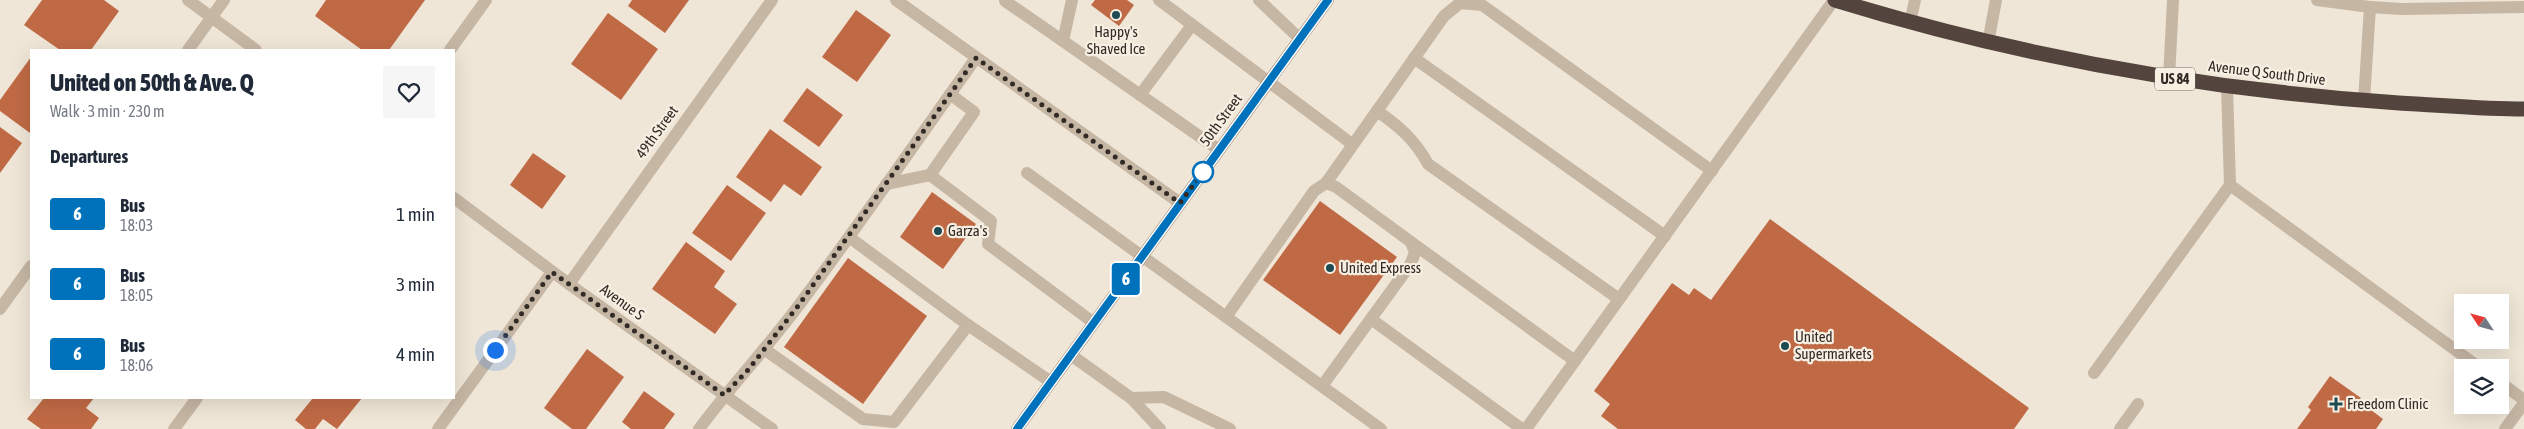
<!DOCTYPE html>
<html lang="en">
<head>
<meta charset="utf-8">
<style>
	:root { --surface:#fff; --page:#f6f6f7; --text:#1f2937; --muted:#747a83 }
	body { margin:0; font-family:"Asap Condensed",sans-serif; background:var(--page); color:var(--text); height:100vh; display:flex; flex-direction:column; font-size:19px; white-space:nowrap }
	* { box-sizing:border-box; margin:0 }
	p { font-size:16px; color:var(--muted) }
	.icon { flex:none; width:28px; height:28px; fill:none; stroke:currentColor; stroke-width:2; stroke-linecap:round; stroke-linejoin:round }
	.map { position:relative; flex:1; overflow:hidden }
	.sheet { position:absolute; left:30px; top:49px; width:425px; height:350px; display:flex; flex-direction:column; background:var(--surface); border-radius:0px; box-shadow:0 5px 20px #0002 }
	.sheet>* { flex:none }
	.badge { padding:0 10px; border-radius:4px; font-size:18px; line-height:32px }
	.needle { width:32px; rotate:306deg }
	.fabs { position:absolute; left:2454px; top:294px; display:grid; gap:10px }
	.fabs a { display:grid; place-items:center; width:55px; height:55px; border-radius:0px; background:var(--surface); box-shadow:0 5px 20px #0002; font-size:25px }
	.you { position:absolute; width:25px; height:25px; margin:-12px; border:4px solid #fff; border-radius:50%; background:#1a73e8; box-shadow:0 0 0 8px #1a73e833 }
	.map>.badge { position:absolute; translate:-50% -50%; box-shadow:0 0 0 2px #fff }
	h2 { padding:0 20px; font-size:19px; line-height:45px }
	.round { display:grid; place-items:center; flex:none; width:52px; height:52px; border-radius:0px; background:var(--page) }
	.summary { display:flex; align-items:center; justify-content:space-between; height:85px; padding:0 20px }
	h1 { font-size:24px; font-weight:800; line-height:38px }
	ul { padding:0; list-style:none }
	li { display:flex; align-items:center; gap:15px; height:70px; padding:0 20px }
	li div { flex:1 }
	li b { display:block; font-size:19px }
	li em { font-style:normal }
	li .badge { min-width:55px; font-weight:700; text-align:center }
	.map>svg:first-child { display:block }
</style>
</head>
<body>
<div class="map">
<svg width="2524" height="429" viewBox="0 0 2524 429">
	<rect width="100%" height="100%" fill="#efe6d7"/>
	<g fill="#c06a45">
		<polygon points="42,0 104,0 119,11 91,50 60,50 24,25"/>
		<polygon points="326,0 425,0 389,50 362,50 315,16"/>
		<polygon points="632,0 689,0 665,33 628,6"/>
		<polygon points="1095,0 1127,0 1134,5 1119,26 1091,5"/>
		<polygon points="856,10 891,35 857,82 822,57"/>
		<polygon points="608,13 658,49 621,100 571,64"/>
		<polygon points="31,57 31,131 30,133 0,111 0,100"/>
		<polygon points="807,88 843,115 819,147 783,121"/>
		<polygon points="0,127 22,143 0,173"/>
		<polygon points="770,129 822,167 801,196 784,184 771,202 736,177"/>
		<polygon points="533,153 566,176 542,209 510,185"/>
		<polygon points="727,185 766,213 731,261 692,233"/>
		<polygon points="932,192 976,224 943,269 900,237"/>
		<polygon points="1320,201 1397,257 1340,335 1263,280"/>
		<polygon points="1770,219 2029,408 2014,429 1618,429 1601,416 1610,404 1594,391 1672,283 1689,295 1694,288 1711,300"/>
		<polygon points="686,242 725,271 714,287 737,304 715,334 652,289"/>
		<polygon points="848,258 927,316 863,404 784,347"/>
		<polygon points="587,349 624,377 586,429 572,429 544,408"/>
		<polygon points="2330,376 2361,398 2359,401 2383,419 2376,429 2297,429 2311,410 2308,407"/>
		<polygon points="644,391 675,414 664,429 631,429 622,422"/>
		<polygon points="44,398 94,398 86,408 99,418 91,429 41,429 27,419"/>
		<polygon points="313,398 362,398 337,429 323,419 315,429 306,429 295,420"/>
	</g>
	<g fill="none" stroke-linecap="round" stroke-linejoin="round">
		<g stroke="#c6b6a4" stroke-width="12">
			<polyline points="896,0 1180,203"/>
			<polyline points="1072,0 1063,41 1219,150"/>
			<polyline points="1159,0 1352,144"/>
			<polyline points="1259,0 1300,39"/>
			<polyline points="2317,0 2370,7 2364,100"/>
			<polyline points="1005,1 1063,41"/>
			<polyline points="2370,7 2402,9 2524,7"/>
			<polyline points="1910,23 1915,0"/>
			<polyline points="1988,43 1996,0"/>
			<polyline points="450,50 486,0"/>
			<polyline points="1414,58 1665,236"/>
			<polyline points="2169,78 2173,0"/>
			<polyline points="950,94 974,112 930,175 991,221 988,244 1094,323"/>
			<polyline points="1140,95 1192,25"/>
			<path d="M1377 111C1399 126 1415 140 1428 164L1619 299"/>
			<polyline points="1027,173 1381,429"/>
			<polyline points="1326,183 1444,16 1460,3 1482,5 1712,171"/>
			<polyline points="886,184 930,175"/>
			<polyline points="2230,185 2480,368"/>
			<polyline points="1411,242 1575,361"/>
			<polyline points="1226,317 1314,191 1326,183 1336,187 1411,242 1415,253 1410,265 1322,386"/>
			<polyline points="1371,319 1522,429"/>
			<polyline points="968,325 1051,382"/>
			<polyline points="764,349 863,419 894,422 968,325 849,237"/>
			<polyline points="1071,355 1131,398 1160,429"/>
			<polyline points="2094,373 2230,185 2227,86"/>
			<polyline points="2500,382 2524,400"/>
			<polyline points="1131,398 1164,397 1230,429"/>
			<polyline points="174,429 197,398"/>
			<path d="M699 429C731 386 767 348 799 305 860 224 917 140 976 58"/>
			<polyline points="1526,429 1834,0"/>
			<polyline points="2120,429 2138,404"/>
			<polyline points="2505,429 2524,403"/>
		</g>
		<g stroke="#c6b6a4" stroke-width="12">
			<polyline points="188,0 256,50"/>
			<polyline points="188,50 224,0"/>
			<polyline points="454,198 569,284 772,429"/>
			<polyline points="569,284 772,0"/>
			<polyline points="0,309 31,266"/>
			<polyline points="438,429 552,272"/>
		</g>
		<polyline stroke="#9a8576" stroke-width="12" points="1017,429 1328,0"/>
		<path stroke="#53453d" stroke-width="15" d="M1835 0C2020 57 2206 90 2399 103 2441 105 2482 109 2524 109"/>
	</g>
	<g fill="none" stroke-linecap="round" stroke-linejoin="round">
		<g stroke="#fff" stroke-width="11">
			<polyline id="line" points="1017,429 1328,0"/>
		</g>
		<use href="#line" stroke="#0072bc" stroke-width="8"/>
		<polyline stroke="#322a25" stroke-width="5" stroke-dasharray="0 9" points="495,350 552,272 724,395 748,370 798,306 976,58 1180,203 1203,172"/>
	</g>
	<g fill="#1d4b51" stroke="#f8efe3" stroke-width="2">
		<circle cx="1116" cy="15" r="5"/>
		<circle cx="938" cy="231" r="5"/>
		<circle cx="1330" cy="268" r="5"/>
		<circle cx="1785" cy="346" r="5"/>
		<path d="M2333.5 396.5h5v5h5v5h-5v5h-5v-5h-5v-5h5z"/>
	</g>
	<circle fill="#fff" stroke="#0072bc" stroke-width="2.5" cx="1203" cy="172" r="10"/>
	<g text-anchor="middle" stroke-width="4.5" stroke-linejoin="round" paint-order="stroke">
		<rect fill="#f8efe3" stroke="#6d655e" stroke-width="1" x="2155" y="67.5" width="40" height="23" rx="4"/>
		<g font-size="14" font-weight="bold" fill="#322a25">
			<text x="2175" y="84">US 84</text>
		</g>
		<g font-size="15" fill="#322a25" stroke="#f8efe3" text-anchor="start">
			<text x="1116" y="37" text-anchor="middle">Happy's<tspan x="1116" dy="17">Shaved Ice</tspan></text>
			<text x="948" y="236">Garza's</text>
			<text x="1340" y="273">United Express</text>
			<text x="1795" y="342">United<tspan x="1795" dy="17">Supermarkets</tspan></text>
			<text x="2347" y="409">Freedom Clinic</text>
		</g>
		<g font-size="15" fill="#322a25" stroke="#f8efe3">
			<text transform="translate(2267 73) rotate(7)" y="5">Avenue Q South Drive</text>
			<text transform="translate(1221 120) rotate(-54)" y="5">50th Street</text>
			<text transform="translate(657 132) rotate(-54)" y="5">49th Street</text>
			<text transform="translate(622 302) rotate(36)" y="5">Avenue S</text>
		</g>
	</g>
</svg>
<div class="fabs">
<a><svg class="needle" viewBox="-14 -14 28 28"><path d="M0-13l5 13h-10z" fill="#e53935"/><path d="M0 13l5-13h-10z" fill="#747a83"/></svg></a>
<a><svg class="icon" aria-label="layers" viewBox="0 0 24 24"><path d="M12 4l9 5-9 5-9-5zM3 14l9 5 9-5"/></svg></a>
</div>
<div class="you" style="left:495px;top:350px"></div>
<b class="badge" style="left:1126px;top:279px;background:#0072bc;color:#fff">6</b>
<section class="sheet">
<div class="summary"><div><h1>United on 50th &amp; Ave. Q</h1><p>Walk · 3 min · 230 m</p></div><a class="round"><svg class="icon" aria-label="heart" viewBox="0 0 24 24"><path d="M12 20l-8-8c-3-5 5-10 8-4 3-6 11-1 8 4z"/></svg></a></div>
<h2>Departures</h2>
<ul>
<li><span class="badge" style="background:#0072bc;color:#fff">6</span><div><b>Bus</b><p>18:03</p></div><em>1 min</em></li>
<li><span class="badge" style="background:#0072bc;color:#fff">6</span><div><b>Bus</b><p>18:05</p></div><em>3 min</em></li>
<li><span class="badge" style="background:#0072bc;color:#fff">6</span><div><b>Bus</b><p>18:06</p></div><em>4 min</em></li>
</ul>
</section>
</div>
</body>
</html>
